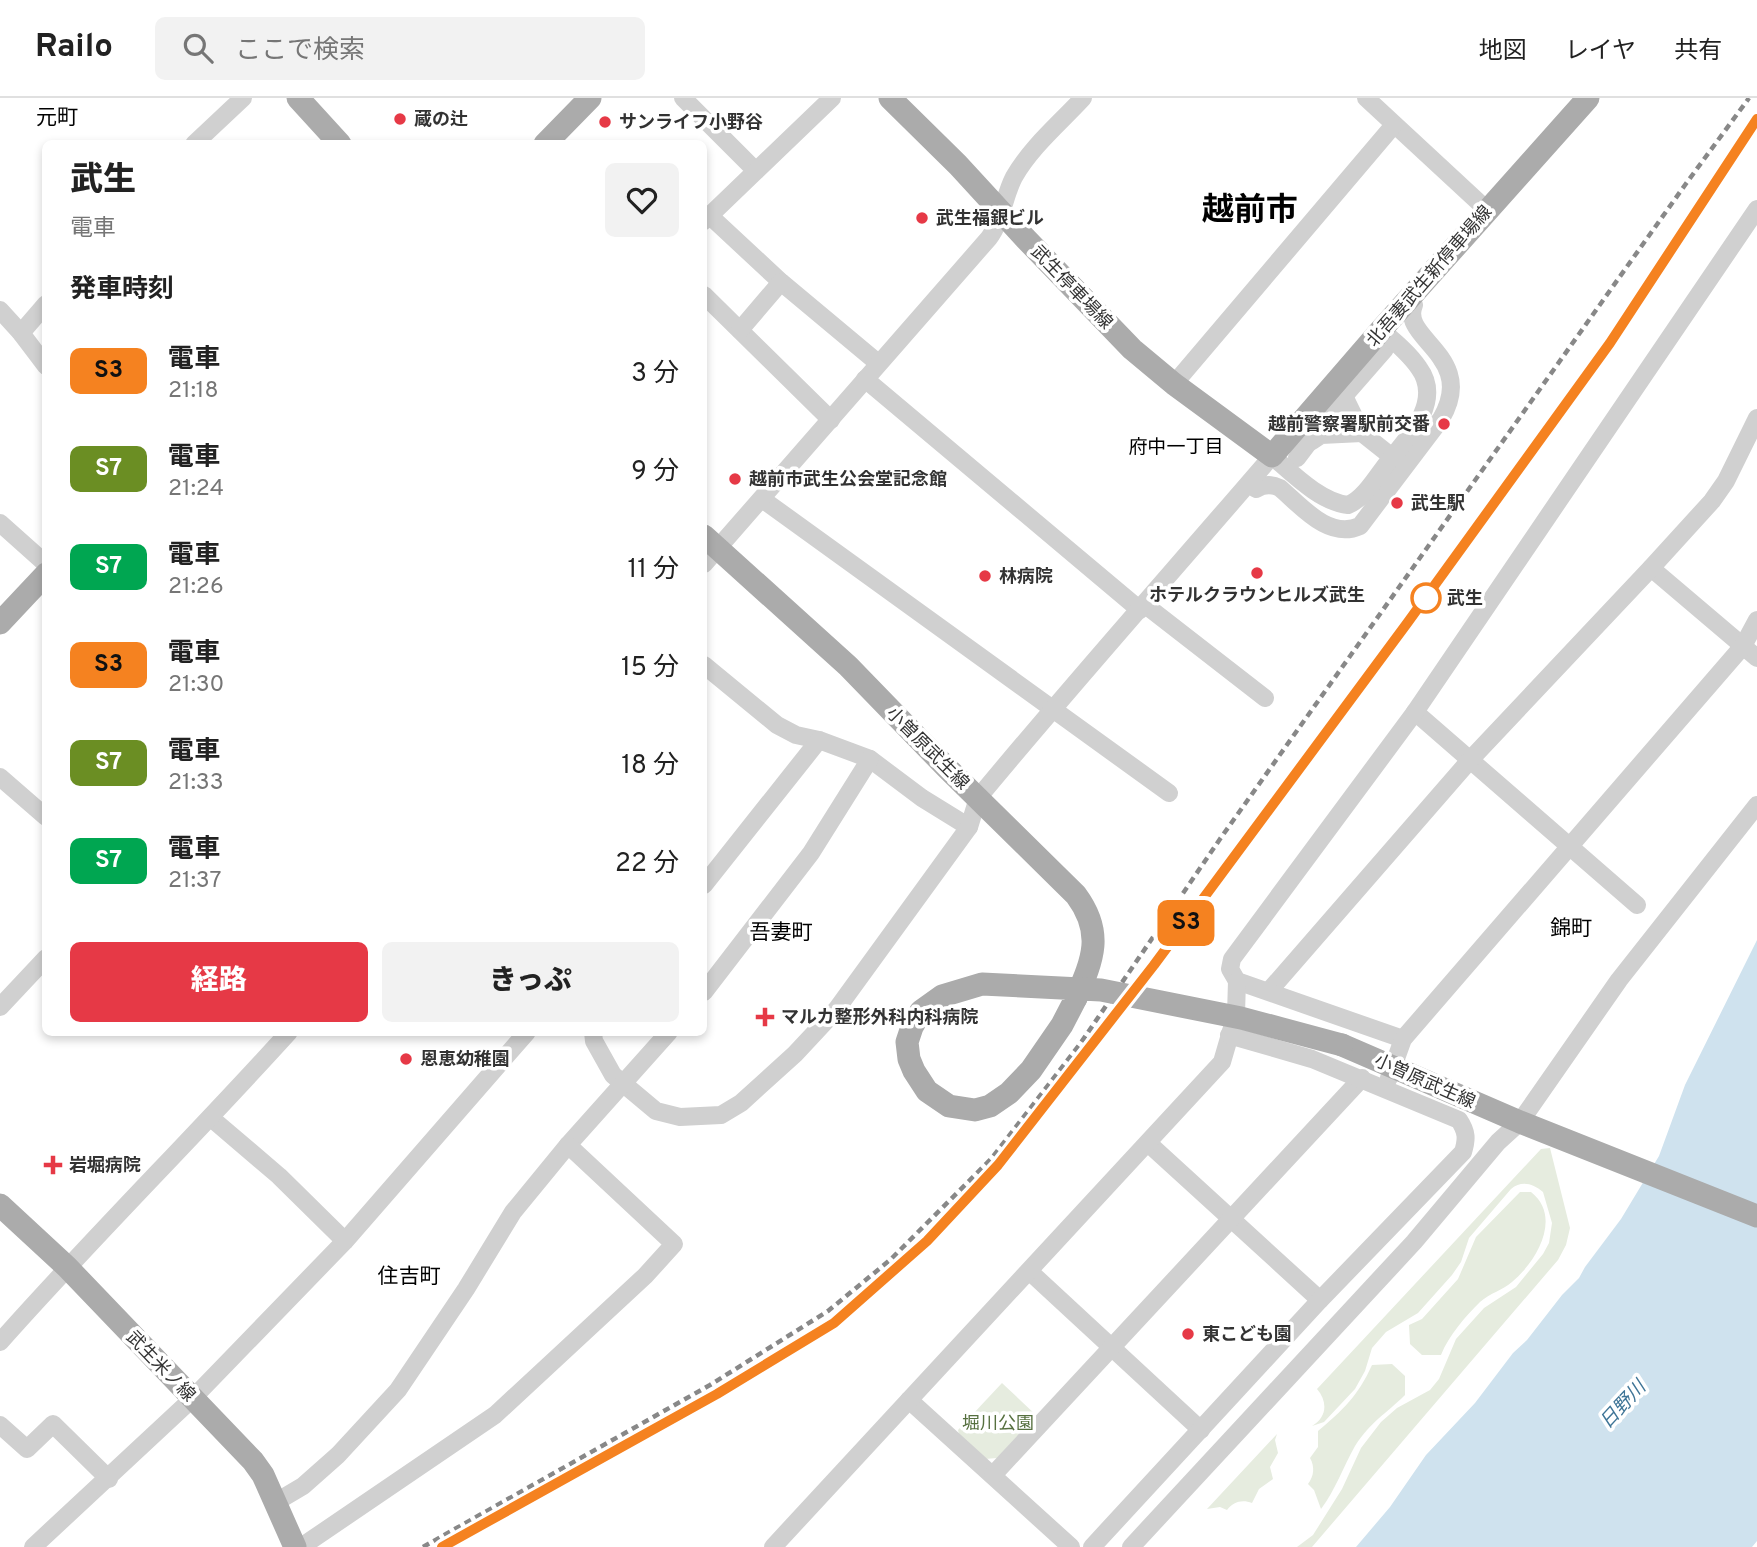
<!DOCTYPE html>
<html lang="ja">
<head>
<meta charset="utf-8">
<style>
	:root { --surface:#fff; --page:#f2f2f2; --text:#222; --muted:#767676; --line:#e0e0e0; --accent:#e63946 }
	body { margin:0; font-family:Overpass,"Noto Sans JP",sans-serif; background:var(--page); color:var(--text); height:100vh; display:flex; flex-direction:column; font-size:26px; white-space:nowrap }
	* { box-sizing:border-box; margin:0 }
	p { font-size:23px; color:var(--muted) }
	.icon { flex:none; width:38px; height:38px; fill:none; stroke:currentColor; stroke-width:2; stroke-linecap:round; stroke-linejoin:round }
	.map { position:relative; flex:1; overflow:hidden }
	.sheet { position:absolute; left:42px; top:42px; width:665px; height:896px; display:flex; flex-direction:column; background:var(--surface); border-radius:10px; box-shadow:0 4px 10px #0003 }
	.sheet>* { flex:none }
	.badge { padding:0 14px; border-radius:10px; font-size:24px; line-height:46px }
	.map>.badge { position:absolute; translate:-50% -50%; box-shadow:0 0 0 4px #fff }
	h2 { padding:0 28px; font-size:26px; line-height:63px }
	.round { display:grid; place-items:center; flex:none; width:74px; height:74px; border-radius:10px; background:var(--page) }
	.summary { display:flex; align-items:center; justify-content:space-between; height:119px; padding:0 28px }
	h1 { font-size:33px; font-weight:800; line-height:52px }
	.primary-button { display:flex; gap:14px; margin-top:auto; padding:14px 28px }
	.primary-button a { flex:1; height:80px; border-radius:10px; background:var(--accent); color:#fff; font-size:28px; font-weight:800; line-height:80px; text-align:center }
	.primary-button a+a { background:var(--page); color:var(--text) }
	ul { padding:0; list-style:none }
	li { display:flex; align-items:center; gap:21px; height:98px; padding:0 28px }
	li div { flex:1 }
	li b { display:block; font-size:26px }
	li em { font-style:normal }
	li .badge { min-width:77px; font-weight:700; text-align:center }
	header { display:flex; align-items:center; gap:42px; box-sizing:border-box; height:98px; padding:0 35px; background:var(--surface); border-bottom:2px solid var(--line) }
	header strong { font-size:33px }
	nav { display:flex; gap:38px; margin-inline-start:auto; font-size:24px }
	.search { width:490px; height:63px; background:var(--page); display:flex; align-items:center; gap:18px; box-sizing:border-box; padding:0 24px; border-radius:10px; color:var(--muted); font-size:26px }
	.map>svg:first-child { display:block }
</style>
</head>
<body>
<header>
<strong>Railo</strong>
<div class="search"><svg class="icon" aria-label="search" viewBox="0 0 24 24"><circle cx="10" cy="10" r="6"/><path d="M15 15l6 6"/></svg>ここで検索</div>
<nav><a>地図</a><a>レイヤ</a><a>共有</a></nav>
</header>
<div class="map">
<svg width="1757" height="1449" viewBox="0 0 1757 1449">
	<rect width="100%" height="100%" fill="#fff"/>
	<g fill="#e6ecdf">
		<path d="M1550 1050 1570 1130 1566 1147 1558 1162 1312 1449H1297L1313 1437 1342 1391 1361 1350 1381 1324 1397 1310 1430 1292 1439 1281 1456 1241 1484 1210 1516 1189 1543 1156 1549 1145 1552 1125 1543 1094C1533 1086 1522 1082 1511 1091L1469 1140 1461 1164 1452 1177 1418 1215 1386 1234 1372 1250 1365 1273 1355 1291 1324 1324 1312 1328C1327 1319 1328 1304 1317 1291L1541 1051Z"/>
		<path d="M1520 1094H1531C1563 1119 1536 1164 1512 1184 1503 1192 1490 1195 1480 1204 1465 1219 1449 1237 1441 1257H1422L1410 1246 1409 1227 1422 1221 1458 1181 1476 1139Z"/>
		<path d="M1392 1266 1405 1278V1297C1386 1316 1371 1323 1355 1348 1343 1369 1336 1391 1321 1411L1314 1392 1308 1386C1314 1378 1315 1369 1310 1360L1318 1349V1333C1343 1312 1358 1298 1372 1267Z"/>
		<polygon points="1002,1285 1037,1318 997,1360 985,1361 959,1336 958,1332"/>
		<path d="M1277 1336 1275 1342 1278 1355 1270 1369 1273 1381 1259 1391 1252 1405C1242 1401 1233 1404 1227 1412L1220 1409 1207 1411Z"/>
	</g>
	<polygon fill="#cfe2ee" points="1757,842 1757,1443 1752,1449 1356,1449 1390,1409 1426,1357 1475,1305 1513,1255 1527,1242 1562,1197 1579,1180 1585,1169 1621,1121 1659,1058 1685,987"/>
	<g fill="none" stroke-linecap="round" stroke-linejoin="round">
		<g stroke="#d0d0d0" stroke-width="18">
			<polyline points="683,0 756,73"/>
			<polyline points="1366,0 1487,112"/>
			<polyline points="194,46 243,0"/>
			<polyline points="710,118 781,184 878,265"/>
			<polyline points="704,123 832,0"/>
			<polyline points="704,197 831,322"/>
			<polyline points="0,212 21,235 46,268"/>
			<polyline points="740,232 781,184"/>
			<polyline points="21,235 46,206"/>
			<polyline points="865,281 1140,512"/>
			<polyline points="1174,286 1393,28"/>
			<polyline points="1344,298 1362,335 1401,366"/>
			<polyline points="1312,343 1321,337 1362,335"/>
			<polyline points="1297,360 1344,298 1385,251"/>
			<path d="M1256 391C1264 386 1272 386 1280 390 1302 409 1329 442 1360 428L1441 321C1478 258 1399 241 1414 207"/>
			<polyline points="762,401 1169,695"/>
			<polyline points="0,425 46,466"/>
			<path d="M704 466 989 140C1002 123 1004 98 1014 79 1031 49 1060 25 1083 0"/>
			<polyline points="1651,470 1757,560"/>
			<polyline points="1144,506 1265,600"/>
			<polyline points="704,567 777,627 796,637 819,642 870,661 922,700 969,729"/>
			<polyline points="1415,614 1637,807"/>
			<polyline points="0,679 46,719"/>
			<polyline points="704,787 819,642"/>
			<polyline points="1269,893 1470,662 1651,470 1712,403 1726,383 1757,320"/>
			<polyline points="704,894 811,755 870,661"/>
			<polyline points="0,909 46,860"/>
			<path d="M593 934 594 943 613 977 656 1013 680 1019 721 1017 741 1005 795 956 836 912 969 729 978 700C1074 584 1174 472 1272 358 1292 375 1320 404 1348 407 1364 401 1377 378 1388 364 1409 339 1443 303 1419 270 1409 255 1394 243 1381 232"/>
			<polyline points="1403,941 1237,883 1230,871 1232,861 1415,614 1757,111"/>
			<polyline points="1389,980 1403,941 1743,548 1757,522"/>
			<polyline points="211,1020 279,1078 345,1143"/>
			<polyline points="1148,1045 1320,1202"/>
			<polyline points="1029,1173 1201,1332"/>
			<path d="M0 1244C94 1138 194 1039 289 934"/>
			<polyline points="909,1302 1071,1449"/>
			<polyline points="0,1327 27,1351 53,1326 109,1381"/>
			<polyline points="993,1377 1362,980"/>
			<polyline points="276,1404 303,1388 338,1357 398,1292 466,1191 513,1114 568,1047 669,934"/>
			<polyline points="33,1449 192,1301 345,1143 527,934"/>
			<polyline points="301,1449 495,1317 645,1178 674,1146 568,1047"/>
			<polyline points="773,1449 1222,964 1236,916 1237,883"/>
			<path d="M1092 1449 1320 1202 1463 1054C1467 1041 1467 1034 1459 1022L1312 961 1229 937"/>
			<polyline points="1131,1449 1414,1144 1498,1044 1520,1024 1619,882 1757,707"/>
		</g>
		<g stroke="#ababab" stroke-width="23">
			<polyline points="298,0 340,46"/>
			<polyline points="890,0 958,67 1025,140 1132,251 1174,286 1272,358 1381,232 1588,0"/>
			<polyline points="545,46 590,0"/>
			<path d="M704 438 848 568 946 669 1076 797C1104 835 1093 861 1076 900"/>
			<polyline points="0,525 46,476"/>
			<polyline points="1342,947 1520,1024 1757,1118"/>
			<polyline points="0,1107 67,1169 253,1363 263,1377 295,1449"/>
		</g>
		<g stroke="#888" stroke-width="4.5" stroke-dasharray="7 5" stroke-linecap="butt">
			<polyline points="1089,950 1154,867 1306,664 1610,245 1757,21"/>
			<polyline points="609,1356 717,1296 834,1225 927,1144 982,1084"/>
			<polyline points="423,1449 710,1287 828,1213 890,1162 991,1061 1080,946 1220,741 1685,87 1749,0"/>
		</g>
		<polyline stroke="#ababab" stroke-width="23" points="1076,900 1062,927 1031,972 1009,995 990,1008 975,1012 949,1008 927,993 914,973 909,961 907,944 912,929 921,913 942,898 982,886 1101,892 1241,920 1342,947"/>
	</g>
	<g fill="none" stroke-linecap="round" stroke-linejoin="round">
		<g stroke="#fff" stroke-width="16">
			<polyline id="line" points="442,1449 717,1296 834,1225 927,1143 998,1067 1154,867 1408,524 1610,245 1757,21"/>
		</g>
		<use href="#line" stroke="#f58220" stroke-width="10"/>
	</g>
	<g fill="#e63946" stroke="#fff" stroke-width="2.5">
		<circle cx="400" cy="21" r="7"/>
		<circle cx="605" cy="24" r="7"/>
		<circle cx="922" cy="120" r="7"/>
		<circle cx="1444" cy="326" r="7"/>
		<circle cx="735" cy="381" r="7"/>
		<circle cx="1397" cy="405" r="7"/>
		<circle cx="1257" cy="475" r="7"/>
		<circle cx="985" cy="478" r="7"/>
		<path d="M761.5 908.5h7v7h7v7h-7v7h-7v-7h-7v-7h7z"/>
		<circle cx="406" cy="961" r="7"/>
		<path d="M49.5 1056.5h7v7h7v7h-7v7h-7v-7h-7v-7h7z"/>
		<circle cx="1188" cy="1236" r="7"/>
	</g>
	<circle fill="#fff" stroke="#f58220" stroke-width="3.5" cx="1426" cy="500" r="14"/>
	<g text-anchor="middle" stroke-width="7" stroke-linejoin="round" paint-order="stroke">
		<g font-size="18" font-weight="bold" fill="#333" stroke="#fff" text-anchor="start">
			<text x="414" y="27">蔵の辻</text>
			<text x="619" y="30">サンライフ小野谷</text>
			<text x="936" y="126">武生福銀ビル</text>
			<text x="1430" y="332" text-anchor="end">越前警察署駅前交番</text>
			<text x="749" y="387">越前市武生公会堂記念館</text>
			<text x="1411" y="411">武生駅</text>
			<text x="999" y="484">林病院</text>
			<text x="1257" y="503" text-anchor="middle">ホテルクラウンヒルズ武生</text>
			<text x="781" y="925">マルカ整形外科内科病院</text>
			<text x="420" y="967">恩恵幼稚園</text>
			<text x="69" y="1073">岩堀病院</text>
			<text x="1202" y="1242">東こども園</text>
		</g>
		<g font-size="18" fill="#333" stroke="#fff">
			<text transform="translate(1429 178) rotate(-49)" y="6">北吾妻武生新停車場線</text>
			<text transform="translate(1072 189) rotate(46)" y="6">武生停車場線</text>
			<text transform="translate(928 650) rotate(45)" y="6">小曽原武生線</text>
			<text transform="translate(1425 983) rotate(24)" y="6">小曽原武生線</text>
			<text transform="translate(161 1268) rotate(46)" y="6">武生米ノ線</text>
		</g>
		<g font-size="18" font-weight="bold" fill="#333" stroke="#fff" text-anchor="start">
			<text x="1447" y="506">武生</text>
		</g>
		<g font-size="18" fill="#56703f" stroke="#fff">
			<text x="998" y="1331">堀川公園</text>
		</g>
		<g font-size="19" fill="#000" stroke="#fff">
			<text x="1176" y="355">府中一丁目</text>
		</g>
		<g font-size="19" font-style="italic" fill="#3f7597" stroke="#fff">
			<text transform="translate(1622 1306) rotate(-47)" y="7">日野川</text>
		</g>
		<g font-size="21" fill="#000" stroke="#fff">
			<text x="57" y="26">元町</text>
			<text x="1571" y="837">錦町</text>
			<text x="781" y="841">吾妻町</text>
			<text x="409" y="1185">住吉町</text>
		</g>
		<g font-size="32" font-weight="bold" fill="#000" stroke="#fff">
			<text x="1250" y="122">越前市</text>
		</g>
	</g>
</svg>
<b class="badge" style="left:1186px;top:825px;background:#f58220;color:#111">S3</b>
<section class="sheet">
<div class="summary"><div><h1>武生</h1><p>電車</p></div><a class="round"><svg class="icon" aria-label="heart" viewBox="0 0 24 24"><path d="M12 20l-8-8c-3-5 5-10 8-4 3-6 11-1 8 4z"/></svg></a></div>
<h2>発車時刻</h2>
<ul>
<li><span class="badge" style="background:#f58220;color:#111">S3</span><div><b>電車</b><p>21:18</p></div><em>3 分</em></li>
<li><span class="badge" style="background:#6b8e23;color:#fff">S7</span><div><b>電車</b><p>21:24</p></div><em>9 分</em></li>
<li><span class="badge" style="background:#00a651;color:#fff">S7</span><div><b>電車</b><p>21:26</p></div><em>11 分</em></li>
<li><span class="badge" style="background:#f58220;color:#111">S3</span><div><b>電車</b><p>21:30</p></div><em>15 分</em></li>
<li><span class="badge" style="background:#6b8e23;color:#fff">S7</span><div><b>電車</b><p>21:33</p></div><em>18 分</em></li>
<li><span class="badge" style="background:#00a651;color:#fff">S7</span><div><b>電車</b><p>21:37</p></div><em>22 分</em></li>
</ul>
<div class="primary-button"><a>経路</a><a>きっぷ</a></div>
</section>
</div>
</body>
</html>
